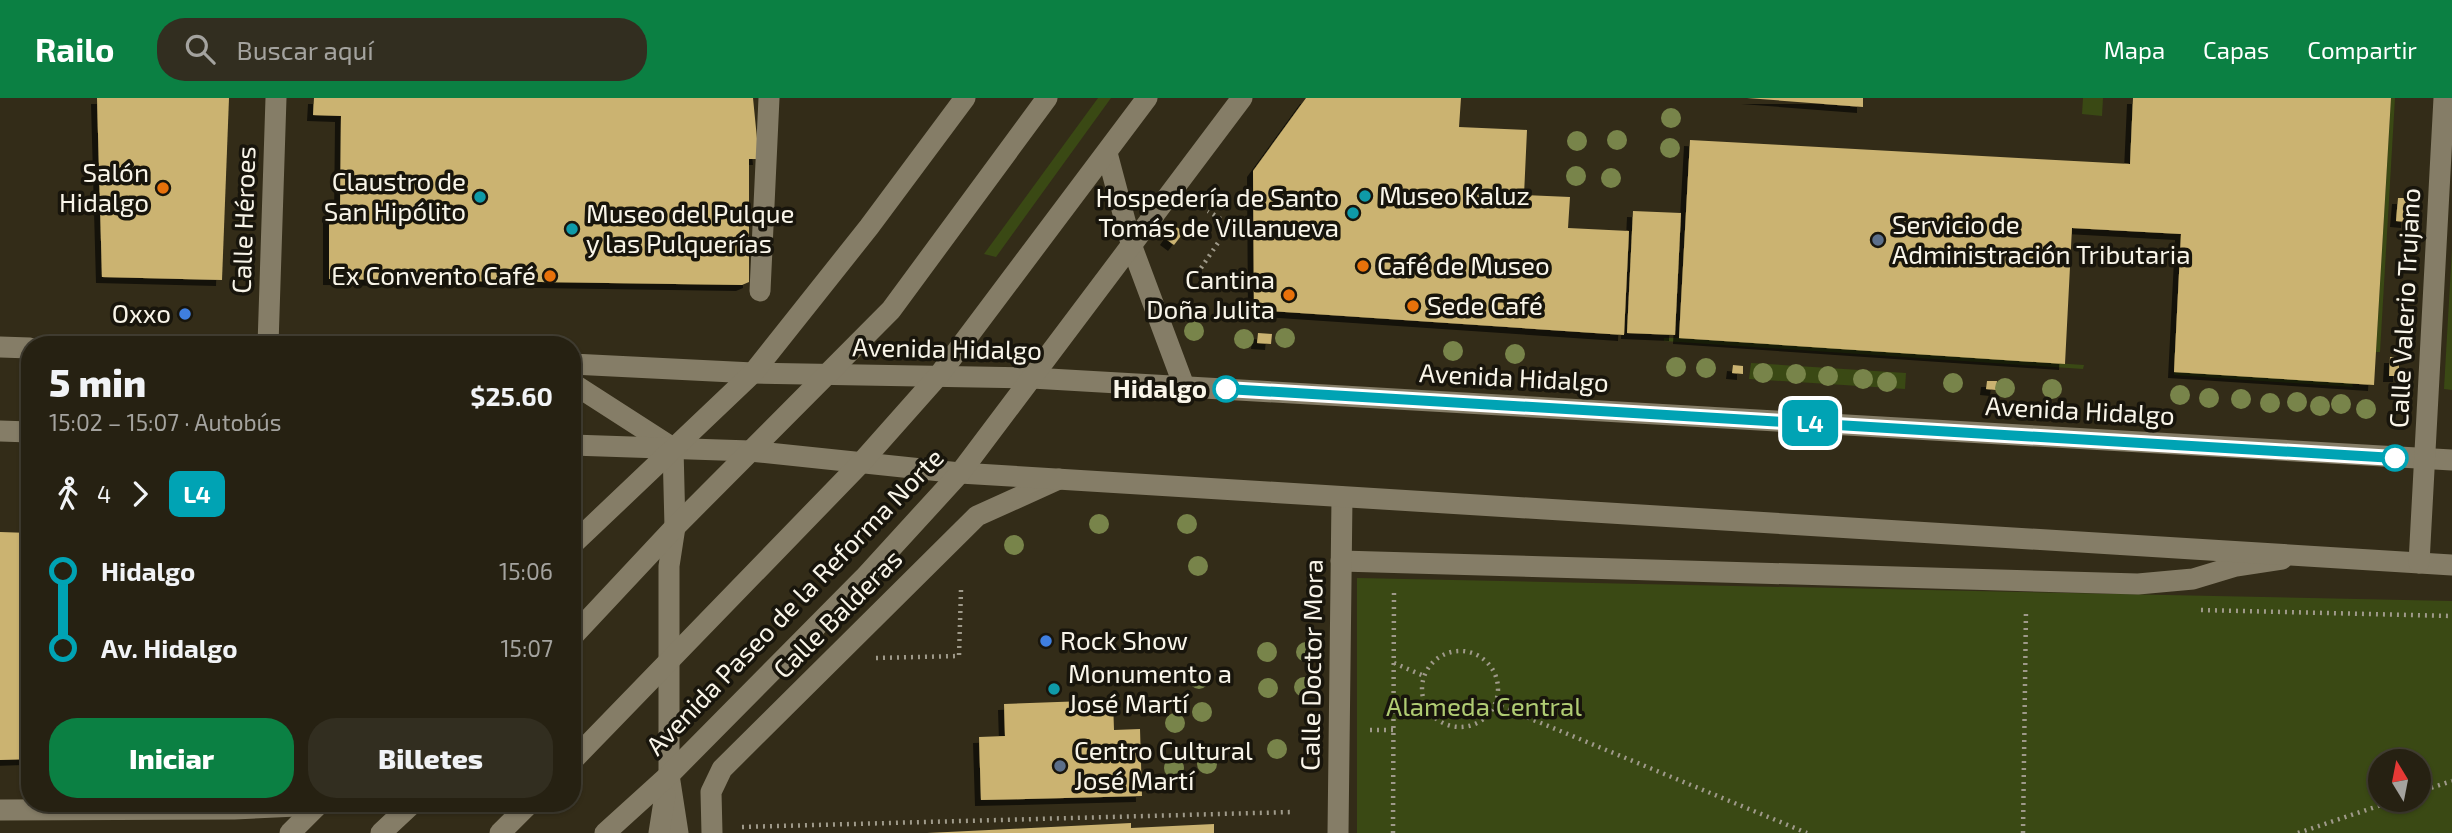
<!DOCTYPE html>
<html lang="es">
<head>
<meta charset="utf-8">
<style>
	:root { --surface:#262112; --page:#322e20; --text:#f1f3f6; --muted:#a4a39f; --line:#423e32; --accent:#0b8043 }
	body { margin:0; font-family:"Exo 2",sans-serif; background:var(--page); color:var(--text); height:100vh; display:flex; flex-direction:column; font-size:26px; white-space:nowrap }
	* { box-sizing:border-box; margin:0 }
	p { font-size:23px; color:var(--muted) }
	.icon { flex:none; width:38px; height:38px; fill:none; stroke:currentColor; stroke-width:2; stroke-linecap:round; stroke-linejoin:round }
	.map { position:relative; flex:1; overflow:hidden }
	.side { position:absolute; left:21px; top:238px; width:560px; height:476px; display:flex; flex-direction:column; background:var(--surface); border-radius:28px; box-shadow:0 2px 5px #0004,0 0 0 2px var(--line) }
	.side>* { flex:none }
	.badge { padding:0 14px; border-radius:10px; font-size:24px; line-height:46px }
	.needle { width:46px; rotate:350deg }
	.tools { position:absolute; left:2368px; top:651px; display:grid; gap:14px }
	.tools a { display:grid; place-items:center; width:63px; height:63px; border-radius:50%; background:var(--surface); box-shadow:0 2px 5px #0004,0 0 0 2px var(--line); font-size:35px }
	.map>.badge { position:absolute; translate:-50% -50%; box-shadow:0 0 0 4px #fff }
	.legs { display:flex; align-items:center; gap:10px; height:77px; padding:0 28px; font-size:23px }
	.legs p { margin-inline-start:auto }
	.overview { display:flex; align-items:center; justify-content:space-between; height:119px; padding:0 28px }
	h1 { font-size:38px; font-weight:800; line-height:52px }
	.button { display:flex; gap:14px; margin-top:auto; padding:14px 28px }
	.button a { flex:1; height:80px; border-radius:28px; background:var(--accent); color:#fff; font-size:28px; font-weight:800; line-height:80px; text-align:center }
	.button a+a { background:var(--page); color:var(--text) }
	ul { padding:0 28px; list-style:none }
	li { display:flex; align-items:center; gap:24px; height:77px; font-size:26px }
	li i { display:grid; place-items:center; width:10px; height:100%; margin:0 9px; background:currentColor }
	li i::after { content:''; width:18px; height:18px; margin:-9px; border:5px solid; border-radius:50%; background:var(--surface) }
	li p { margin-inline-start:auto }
	li:first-child i { background:linear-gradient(#0000 50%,currentColor 0) }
	li:last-child i { background:linear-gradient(currentColor 50%,#0000 0) }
	header { display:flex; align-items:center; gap:42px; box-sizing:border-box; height:98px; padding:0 35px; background:var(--accent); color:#fff }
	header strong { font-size:33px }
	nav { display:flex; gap:38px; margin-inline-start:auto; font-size:24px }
	.search { width:490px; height:63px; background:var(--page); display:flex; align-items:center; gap:18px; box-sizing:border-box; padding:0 24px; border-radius:28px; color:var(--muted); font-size:26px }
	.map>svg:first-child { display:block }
</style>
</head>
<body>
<header>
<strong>Railo</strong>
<div class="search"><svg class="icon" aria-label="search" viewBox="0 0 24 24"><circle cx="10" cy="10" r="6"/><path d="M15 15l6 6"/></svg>Buscar aquí</div>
<nav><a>Mapa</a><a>Capas</a><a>Compartir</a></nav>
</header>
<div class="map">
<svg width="2452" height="735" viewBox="0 0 2452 735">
	<defs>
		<filter id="shadow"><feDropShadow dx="-6" dy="6" stdDeviation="0" flood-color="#0009"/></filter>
	</defs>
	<rect width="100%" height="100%" fill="#332c18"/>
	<g fill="#3a4914" fill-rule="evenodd">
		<polygon points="1098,0 1111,0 996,159 984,156"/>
		<polygon points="2083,0 2103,0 2102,18 2082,16"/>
		<polygon points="2391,0 2395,0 2380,254 2376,254"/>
		<polygon points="2452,151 2452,292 2444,291"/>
		<polygon points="1664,240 1679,240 2084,267 2083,271 1664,243"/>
		<polygon points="1751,265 1906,275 1905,291 1749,281"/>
		<polygon points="2174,274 2352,285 2353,289 2174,277"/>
		<path d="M1357 480 2452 503V735H1357ZM2380 663H2418V702H2380Z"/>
	</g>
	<g fill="#cbb371" filter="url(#shadow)">
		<polygon points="97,0 229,0 222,182 102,179"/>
		<polygon points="314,0 753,0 759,61 749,61 749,184 742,187 329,181 329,118 340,118 341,18 313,17"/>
		<polygon points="1306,0 1461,0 1459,29 1527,32 1524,97 1570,99 1568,130 1629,133 1624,237 1254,212 1253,73"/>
		<polygon points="1747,0 1863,0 1863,9"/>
		<polygon points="2133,0 2391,0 2374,287 2174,274 2181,136 2072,130 2065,266 1679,240 1690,42 2130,66"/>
		<polygon points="2398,100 2408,100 2407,124 2396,123"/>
		<polygon points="1633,113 1681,115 1675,237 1627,235"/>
		<polygon points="1175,128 1184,134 1174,147 1166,141"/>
		<polygon points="1258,235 1272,236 1271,246 1257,245"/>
		<polygon points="2390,259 2399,259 2399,278 2389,278"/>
		<polygon points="1733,267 1743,268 1743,276 1732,275"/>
		<polygon points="1987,283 1997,283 1996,292 1986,291"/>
		<polygon points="0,434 30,435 30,661 0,662"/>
		<polygon points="1113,602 1114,632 1140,631 1142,698 981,702 979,639 1005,638 1004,606"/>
		<polygon points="1131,725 1131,730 1214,726 1214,735 927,735"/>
	</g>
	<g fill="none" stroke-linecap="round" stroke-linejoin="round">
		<g stroke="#9f9a8a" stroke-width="4.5" stroke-dasharray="2 5" stroke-linecap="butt">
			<polyline points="1201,170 1230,127 1208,113"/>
			<polyline points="2201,512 2452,518"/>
			<circle cx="1460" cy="591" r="38"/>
			<polyline points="876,560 959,558 961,492"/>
			<polyline points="1394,565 1424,578"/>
			<polyline points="1495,606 1807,735"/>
			<polyline points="1370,632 1393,632"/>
			<polyline points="2418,694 2452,683"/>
			<polyline points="742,729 1293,714"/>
			<polyline points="1393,735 1394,493"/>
			<polyline points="2023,735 2026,512"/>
			<polyline points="2298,735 2396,702"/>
		</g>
		<g stroke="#857d67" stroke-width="21">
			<polyline points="572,285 673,350 675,429 669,468 669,677 678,735"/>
			<polyline points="1341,463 2138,486 2193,481 2236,468 2282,461"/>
			<polyline points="659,735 665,697"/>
		</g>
		<g stroke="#857d67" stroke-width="21">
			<polyline points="760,193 769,0"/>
			<polyline points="268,247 276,0"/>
			<polyline points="0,712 234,711 318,707"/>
			<polyline points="712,735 711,694 722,671 977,418 1059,381"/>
			<polyline points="1338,735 1342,399"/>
		</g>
		<g stroke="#857d67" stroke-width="21">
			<polyline points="1107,55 1132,149 1184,288"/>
			<polyline points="0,249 30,250"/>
			<polyline points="572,266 753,275 1032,280 2452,362"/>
			<polyline points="0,333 30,334"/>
			<polyline points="572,347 750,353 960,375 2452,467"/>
			<polyline points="572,447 753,275 869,129 965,0"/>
			<polyline points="2419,465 2444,0"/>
			<polyline points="572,539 675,429 891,212 1047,0"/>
			<polyline points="572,663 860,366 939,277 1147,0"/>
			<polyline points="290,735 320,705"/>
			<polyline points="381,735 413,705"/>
			<polyline points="500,735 530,705"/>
			<polyline points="605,735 669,677 864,480 960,375 1242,0"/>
		</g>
	</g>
	<g fill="#78844a">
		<circle cx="1671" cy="20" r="10"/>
		<circle cx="1617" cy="42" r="10"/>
		<circle cx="1577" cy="43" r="10"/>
		<circle cx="1670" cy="50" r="10"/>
		<circle cx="1576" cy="78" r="10"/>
		<circle cx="1611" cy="80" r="10"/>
		<circle cx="1194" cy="233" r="10"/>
		<circle cx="1285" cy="240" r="10"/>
		<circle cx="1244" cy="241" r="10"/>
		<circle cx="1453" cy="253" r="10"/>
		<circle cx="1515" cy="256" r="10"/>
		<circle cx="1676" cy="269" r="10"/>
		<circle cx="1706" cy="270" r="10"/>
		<circle cx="1763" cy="275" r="10"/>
		<circle cx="1796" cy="276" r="10"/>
		<circle cx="1828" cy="278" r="10"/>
		<circle cx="1863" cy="281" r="10"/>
		<circle cx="1887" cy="284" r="10"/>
		<circle cx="1953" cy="285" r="10"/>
		<circle cx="2005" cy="290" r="10"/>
		<circle cx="2052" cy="291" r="10"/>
		<circle cx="2180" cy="297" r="10"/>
		<circle cx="2209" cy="300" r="10"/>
		<circle cx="2241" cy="301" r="10"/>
		<circle cx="2297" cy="304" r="10"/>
		<circle cx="2270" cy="305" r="10"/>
		<circle cx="2341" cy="306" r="10"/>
		<circle cx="2320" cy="308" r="10"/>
		<circle cx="2366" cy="311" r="10"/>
		<circle cx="1099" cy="426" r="10"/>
		<circle cx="1187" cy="426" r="10"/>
		<circle cx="1014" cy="447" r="10"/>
		<circle cx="1198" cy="468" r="10"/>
		<circle cx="1267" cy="554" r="10"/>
		<circle cx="1306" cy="554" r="10"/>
		<circle cx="1199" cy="581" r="10"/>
		<circle cx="1304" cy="589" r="10"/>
		<circle cx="1268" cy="590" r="10"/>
		<circle cx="1202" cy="614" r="10"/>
		<circle cx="1175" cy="625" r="10"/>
		<circle cx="1277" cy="651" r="10"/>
		<circle cx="1207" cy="666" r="10"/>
		<circle cx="1174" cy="670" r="10"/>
	</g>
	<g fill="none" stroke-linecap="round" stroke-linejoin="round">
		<g stroke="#fff" stroke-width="16">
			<polyline id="line-1" points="1226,291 2395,360"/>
		</g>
		<use href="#line-1" stroke="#00a3b4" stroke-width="10"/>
	</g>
	<g fill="#e8710a" stroke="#18150c" stroke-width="2.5">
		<circle cx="163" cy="90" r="7"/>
		<circle cx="1363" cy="168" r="7"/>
		<circle cx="550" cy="178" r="7"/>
		<circle cx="1289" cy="197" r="7"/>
		<circle cx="1413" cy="208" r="7"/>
	</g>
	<g fill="#0f9aa8" stroke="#18150c" stroke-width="2.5">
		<circle cx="1365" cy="98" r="7"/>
		<circle cx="480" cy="99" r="7"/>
		<circle cx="1353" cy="115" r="7"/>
		<circle cx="572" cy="131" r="7"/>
		<circle cx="1054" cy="591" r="7"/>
	</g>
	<g fill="#5c6f8a" stroke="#18150c" stroke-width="2.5">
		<circle cx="1878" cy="142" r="7"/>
		<circle cx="1060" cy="668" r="7"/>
	</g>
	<g fill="#3f7fe0" stroke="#18150c" stroke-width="2.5">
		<circle cx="185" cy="216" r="7"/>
		<circle cx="1046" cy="543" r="7"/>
	</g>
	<g fill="#fff" stroke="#00a3b4" stroke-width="3.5">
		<circle cx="1226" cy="291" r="12"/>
		<circle cx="2395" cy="360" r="12"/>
	</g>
	<g text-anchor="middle" stroke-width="7" stroke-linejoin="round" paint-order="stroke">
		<g font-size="26" fill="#f9f5e9" stroke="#18150c" text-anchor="start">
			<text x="149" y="84" text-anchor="end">Salón<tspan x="149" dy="30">Hidalgo</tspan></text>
			<text x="466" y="93" text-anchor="end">Claustro de<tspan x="466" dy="30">San Hipólito</tspan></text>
			<text x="1379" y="107">Museo Kaluz</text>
			<text x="1339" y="109" text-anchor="end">Hospedería de Santo<tspan x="1339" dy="30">Tomás de Villanueva</tspan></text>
			<text x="586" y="125">Museo del Pulque<tspan x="586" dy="30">y las Pulquerías</tspan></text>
			<text x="1892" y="136">Servicio de<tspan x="1892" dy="30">Administración Tributaria</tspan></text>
			<text x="1377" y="177">Café de Museo</text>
			<text x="536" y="187" text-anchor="end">Ex Convento Café</text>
			<text x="1275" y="191" text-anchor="end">Cantina<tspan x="1275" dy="30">Doña Julita</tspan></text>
			<text x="1427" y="217">Sede Café</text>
			<text x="171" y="225" text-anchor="end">Oxxo</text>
			<text x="1060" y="552">Rock Show</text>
			<text x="1068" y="585">Monumento a<tspan x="1068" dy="30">José Martí</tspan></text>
			<text x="1074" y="662">Centro Cultural<tspan x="1074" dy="30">José Martí</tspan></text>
		</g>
		<g font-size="26" fill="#f9f5e9" stroke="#18150c">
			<text transform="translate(244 122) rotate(-88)" y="9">Calle Héroes</text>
			<text transform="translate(2405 210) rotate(-87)" y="9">Calle Valerio Trujano</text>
			<text transform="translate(947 251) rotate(1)" y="9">Avenida Hidalgo</text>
			<text transform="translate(1514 280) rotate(3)" y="9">Avenida Hidalgo</text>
			<text transform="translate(2080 313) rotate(3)" y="9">Avenida Hidalgo</text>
			<text transform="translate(795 504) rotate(-46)" y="9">Avenida Paseo de la Reforma Norte</text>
			<text transform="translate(838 516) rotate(-45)" y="9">Calle Balderas</text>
			<text transform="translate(1312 567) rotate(-89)" y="9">Calle Doctor Mora</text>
		</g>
		<g font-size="26" font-weight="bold" fill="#f9f5e9" stroke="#18150c" text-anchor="end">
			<text x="1207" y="300">Hidalgo</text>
		</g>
		<g font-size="26" fill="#b0cc73" stroke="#18150c">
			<text x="1484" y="618">Alameda Central</text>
		</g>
	</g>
</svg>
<div class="tools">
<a><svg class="needle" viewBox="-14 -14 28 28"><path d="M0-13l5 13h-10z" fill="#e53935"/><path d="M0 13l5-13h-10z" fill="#a4a39f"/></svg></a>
</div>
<b class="badge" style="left:1810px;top:325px;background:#00a3b4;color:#fff">L4</b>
<section class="side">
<div class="overview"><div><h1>5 min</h1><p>15:02 – 15:07 · Autobús</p></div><b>$25.60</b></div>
<div class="legs"><svg class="icon" aria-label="walk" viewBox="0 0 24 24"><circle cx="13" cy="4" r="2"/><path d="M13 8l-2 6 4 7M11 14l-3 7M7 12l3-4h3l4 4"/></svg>4<svg class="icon" aria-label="forward" viewBox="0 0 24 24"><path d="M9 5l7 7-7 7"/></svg><b class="badge" style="background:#00a3b4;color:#fff">L4</b></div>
<ul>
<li><i style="color:#00a3b4"></i><b>Hidalgo</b><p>15:06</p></li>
<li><i style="color:#00a3b4"></i><b>Av. Hidalgo</b><p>15:07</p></li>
</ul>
<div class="button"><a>Iniciar</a><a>Billetes</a></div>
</section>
</div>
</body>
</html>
